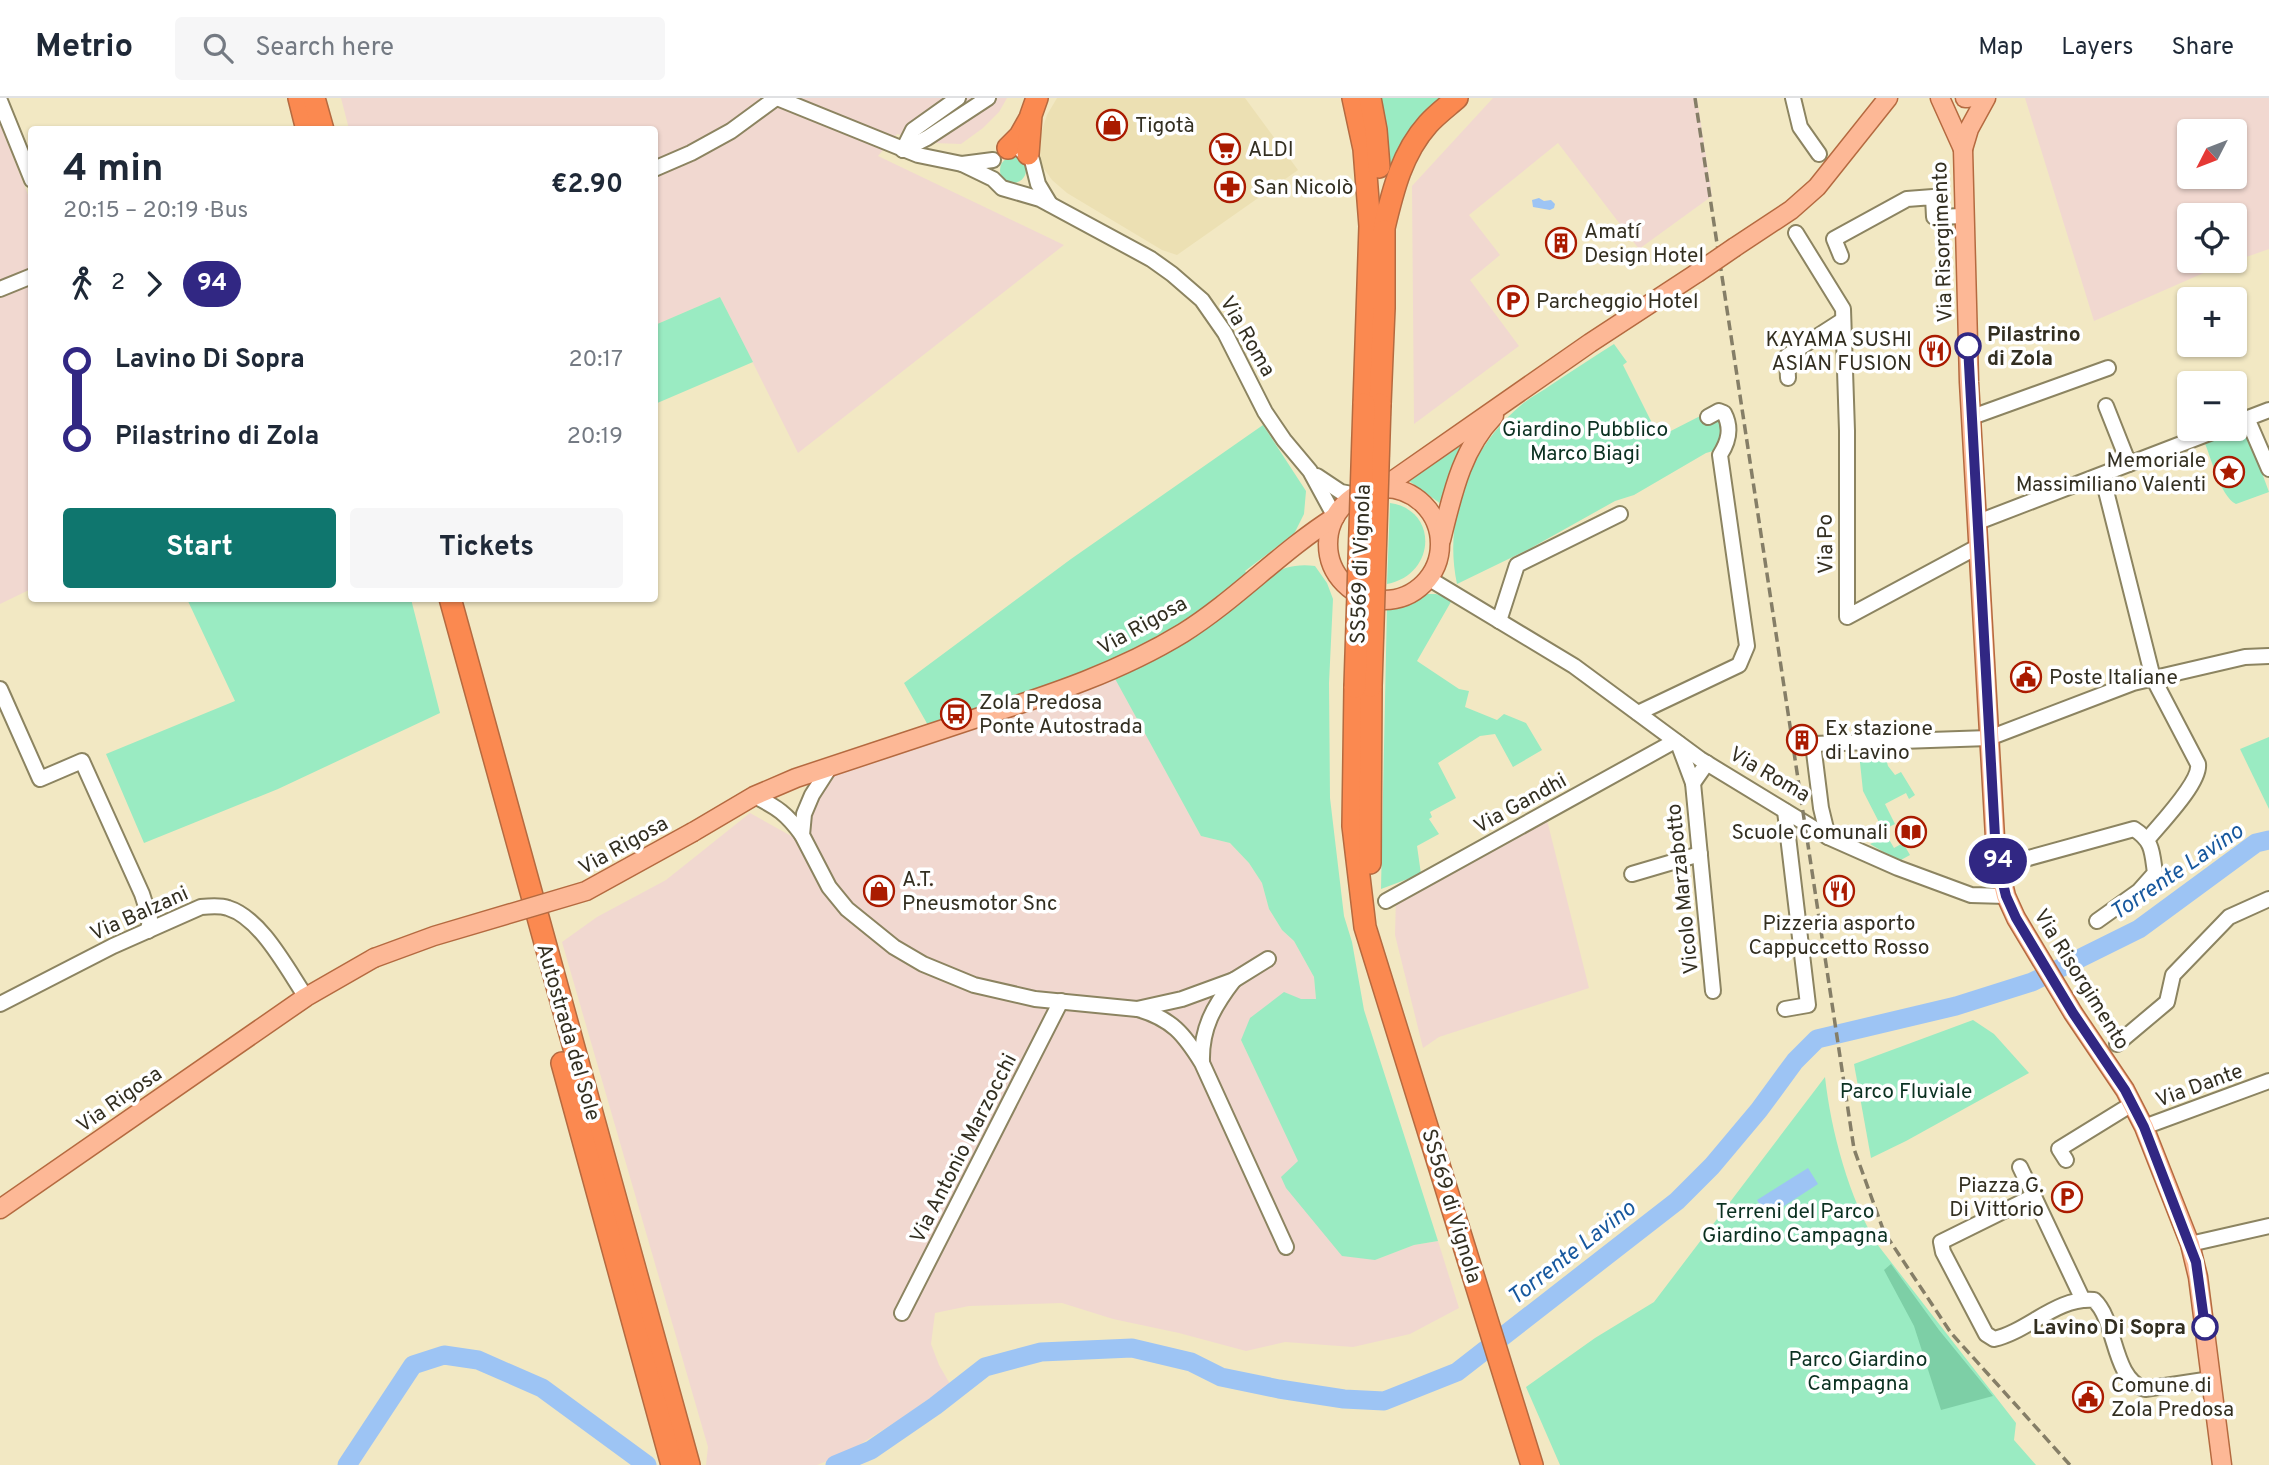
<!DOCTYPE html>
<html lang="en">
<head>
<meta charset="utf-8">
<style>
	:root { --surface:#fff; --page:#f6f6f7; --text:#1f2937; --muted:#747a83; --line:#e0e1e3; --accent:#0f766e }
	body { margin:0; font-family:Overpass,sans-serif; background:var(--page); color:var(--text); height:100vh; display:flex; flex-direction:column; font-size:26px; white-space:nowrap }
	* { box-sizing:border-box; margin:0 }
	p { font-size:23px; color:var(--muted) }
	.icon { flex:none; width:38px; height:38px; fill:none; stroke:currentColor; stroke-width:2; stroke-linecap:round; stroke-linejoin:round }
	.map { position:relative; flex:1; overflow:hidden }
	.panel { position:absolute; left:28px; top:28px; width:630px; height:476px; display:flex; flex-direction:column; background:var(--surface); border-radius:7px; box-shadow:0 2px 5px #0004 }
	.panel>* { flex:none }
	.badge { padding:0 14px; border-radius:23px; font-size:24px; line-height:46px }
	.needle { width:46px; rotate:228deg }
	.buttons { position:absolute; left:2177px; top:21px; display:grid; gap:14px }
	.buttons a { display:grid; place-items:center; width:70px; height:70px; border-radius:7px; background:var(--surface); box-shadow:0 2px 5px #0004; font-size:35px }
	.map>.badge { position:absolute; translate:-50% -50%; box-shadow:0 0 0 4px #fff }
	.legs { display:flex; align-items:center; gap:10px; height:77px; padding:0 35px; font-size:23px }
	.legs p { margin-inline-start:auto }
	.headline { display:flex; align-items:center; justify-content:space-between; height:119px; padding:0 35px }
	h1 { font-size:38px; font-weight:700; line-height:52px }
	.button { display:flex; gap:14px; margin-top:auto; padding:14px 35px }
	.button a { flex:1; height:80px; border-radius:7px; background:var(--accent); color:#fff; font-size:28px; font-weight:700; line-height:80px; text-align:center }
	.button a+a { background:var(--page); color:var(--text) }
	ul { padding:0 35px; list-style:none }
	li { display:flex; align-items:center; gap:24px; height:77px; font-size:26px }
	li i { display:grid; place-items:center; width:10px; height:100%; margin:0 9px; background:currentColor }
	li i::after { content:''; width:18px; height:18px; margin:-9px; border:5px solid; border-radius:50%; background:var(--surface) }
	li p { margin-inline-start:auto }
	li:first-child i { background:linear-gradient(#0000 50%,currentColor 0) }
	li:last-child i { background:linear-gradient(currentColor 50%,#0000 0) }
	header { display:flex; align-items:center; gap:42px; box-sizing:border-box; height:98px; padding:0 35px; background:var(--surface); border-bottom:2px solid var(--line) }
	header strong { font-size:33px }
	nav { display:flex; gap:38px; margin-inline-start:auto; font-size:24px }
	.search { width:490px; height:63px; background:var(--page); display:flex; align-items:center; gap:18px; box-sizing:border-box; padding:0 24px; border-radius:7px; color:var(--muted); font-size:26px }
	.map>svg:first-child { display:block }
</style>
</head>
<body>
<header>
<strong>Metrio</strong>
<div class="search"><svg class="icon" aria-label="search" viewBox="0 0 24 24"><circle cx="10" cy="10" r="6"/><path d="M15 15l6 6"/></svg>Search here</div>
<nav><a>Map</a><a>Layers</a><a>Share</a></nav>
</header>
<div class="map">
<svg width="2269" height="1367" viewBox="0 0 2269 1367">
	<rect width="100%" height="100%" fill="#f2e8c3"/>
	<polygon fill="#ece0b3" points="1057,0 1245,0 1298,72 1177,157 1162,152 1067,95 1052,82 1042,68 1037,47 1047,17"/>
	<g fill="#f1d8d0" fill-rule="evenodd">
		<polygon points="341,0 1007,0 999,14 983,30 961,46 934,45 897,36 878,58 1064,147 798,355 720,199 655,227 654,32 349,31"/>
		<polygon points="1493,0 1697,0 1712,98 1639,151 1558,45 1469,117 1500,157 1470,182 1519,248 1414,326 1412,88"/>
		<path d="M2025 0H2269V151L2215 170 2094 223ZM2235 33V79H2189V33ZM2235 117V163H2189V117Z"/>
		<polygon points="0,26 32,107 31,170 0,184"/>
		<polygon points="31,187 31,491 0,506 0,200"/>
		<polygon points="1113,576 1201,738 1230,745 1249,765 1262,785 1269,811 1282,832 1294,843 1314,879 1316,901 1301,901 1241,942 1299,1064 1375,1162 1414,1147 1438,1143 1459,1210 1410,1236 1353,1249 1285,1244 1246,1253 1179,1235 1113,1221 1062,1205 969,1208 935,1215 931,1246 939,1267 950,1286 897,1323 843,1357 817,1367 706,1367 708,1349 562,844 597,819 666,782 750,715 802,744 810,703 829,678"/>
		<polygon points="1544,710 1589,890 1439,939 1423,950 1395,837 1396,799"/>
	</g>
	<g fill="#9aebc2">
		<polygon points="1376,0 1448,0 1391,87"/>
		<circle cx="1013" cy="72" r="13"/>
		<polygon points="720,199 753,264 655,306 655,227"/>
		<path d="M1614 246 1627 264 1623 267 1659 339 1708 314 1719 319 1724 326 1720 351 1706 355 1634 397 1615 403 1531 450 1457 486C1443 420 1469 351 1520 308 1529 300 1541 294 1551 287 1572 273 1593 259 1614 246Z"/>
		<path d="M1263 327 1306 393 1304 416 1294 436 1245 473 1255 485C1277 473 1289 465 1315 468L1327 485 1333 501 1329 585 1330 700 1344 818 1352 844 1364 912 1438 1143 1414 1147 1375 1162 1342 1158 1286 1090 1281 1079 1298 1063 1241 942 1250 920 1284 894 1301 901H1316L1314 879 1294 843 1282 832 1269 811 1262 785 1249 765 1230 745 1201 738 1113 577 933 636 904 585 1071 461Z"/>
		<path d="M2245 329 2269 394 2236 406C2220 398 2211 359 2204 343Z"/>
		<polygon points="1469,340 1441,406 1409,383 1408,380"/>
		<path d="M1390 405C1439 412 1436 477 1387 486Z"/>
		<polygon points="1421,496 1436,496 1452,502 1417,563 1459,591 1469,593 1465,609 1497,622 1504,616 1526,625 1542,652 1513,669 1495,636 1480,638 1438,665 1456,700 1430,714 1432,719 1429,721 1439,736 1417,748 1421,776 1381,791 1387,508 1402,506"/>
		<polygon points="187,501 411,501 440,615 278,691 144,745 106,656 235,603"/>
		<polygon points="2269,639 2269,711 2240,651"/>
		<polygon points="1884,653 1888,668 1895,677 1901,674 1915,697 1909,701 1906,695 1885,706 1895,726 1883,732 1863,693 1859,655"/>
		<polygon points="1887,738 1894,750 1903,745 1910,757 1899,763 1870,746"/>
		<polygon points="1973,922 1994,936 2029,975 1906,1043 1871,1060 1854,966"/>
		<path d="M1825 979C1831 1033 1849 1100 1877 1146L2016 1325 2014 1342 2036 1367H1560L1526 1289 1595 1240 1654 1204Z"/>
	</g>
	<polygon fill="#7dcfa6" points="1891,1166 1939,1232 1993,1298 1941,1312 1914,1228 1884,1172"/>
	<g fill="#9dc4f4">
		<polygon points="1539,100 1544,103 1551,102 1555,106 1554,110 1550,112 1533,109 1532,102"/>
		<polygon points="1808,1070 1818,1086 1767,1119 1757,1102"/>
	</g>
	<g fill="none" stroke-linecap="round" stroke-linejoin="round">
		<g stroke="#9dc4f4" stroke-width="19">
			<polyline points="347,1367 413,1267 444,1257 478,1262 542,1290 647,1367"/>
			<polyline points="835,1367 871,1352 935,1308 985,1269 1041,1254 1132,1250 1191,1264 1221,1279 1279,1291 1344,1301 1384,1303 1457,1274 1677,1103 1712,1068 1759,1012 1795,963 1817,941 1956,908 2032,884 2139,831 2256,745 2269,742"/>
		</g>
		<g stroke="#8c8461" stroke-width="18">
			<g id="minor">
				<polyline points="777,0 918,57 962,66 993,62"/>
				<polyline points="1793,0 1800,29 1819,56"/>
				<polyline points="0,3 32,82"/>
				<polyline points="903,52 927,40 988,0"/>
				<polyline points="903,52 913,32 958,0"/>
				<polyline points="1021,52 1032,62 1038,86 1050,106"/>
				<polyline points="962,66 993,81 1002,90 1040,101 1151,161 1172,176 1202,202 1225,235 1265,314 1284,342 1310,373 1335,419"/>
				<polyline points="654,71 691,55 731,33 776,0"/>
				<polyline points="1796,135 1843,211 1847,333 1847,519 1979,448"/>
				<polyline points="1841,158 1834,141 1907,101 1933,99 1934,119 1964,118"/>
				<polyline points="0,191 32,178"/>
				<polyline points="1788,280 1787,258 1843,222"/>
				<polyline points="2106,308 2129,366"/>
				<polyline points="1972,319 2108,270"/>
				<polyline points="2247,320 2269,371"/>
				<polyline points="2235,325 2269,312"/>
				<path d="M2102 377 2153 580 2198 666C2201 684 2160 726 2147 742"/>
				<polyline points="1317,378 1341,394 1357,397"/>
				<polyline points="1978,424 2220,331"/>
				<polyline points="1428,480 1574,568 1700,661 1828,739 1898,770 1971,797 2006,798"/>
				<polyline points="1499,523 1517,467 1620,416"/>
				<polyline points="0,591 40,681 82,663 142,796 150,821 148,833"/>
				<path d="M1638 615 1739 567 1747 548 1720 357C1729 343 1732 330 1724 315L1719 313 1708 319"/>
				<polyline points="1678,645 1693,685 1707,665"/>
				<polyline points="830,669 812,697 804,716 802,737 829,789 847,811 894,849 923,866 974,887 1035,901 1137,911 1182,901 1234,882 1268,861"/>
				<polyline points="1693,685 1713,893"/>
				<path d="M754 698C777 709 787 716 802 737"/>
				<polyline points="1828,739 1821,710 1813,646 1989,640 2133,585 2245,559 2269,558"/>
				<path d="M2007 766 2134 731C2153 743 2152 754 2155 775L2139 793 2097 823"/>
				<polyline points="1632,776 1700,756"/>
				<polyline points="1386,803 1675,643"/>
				<path d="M0 906 113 848 201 809C210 808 220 807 228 810 261 820 287 871 306 899"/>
				<path d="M1138 911C1172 921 1184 936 1202 965L1286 1149"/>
				<polyline points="1785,911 1808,907 1785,713"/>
				<polyline points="2117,946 2167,904 2173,877 2229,819 2269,801"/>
				<path d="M1202 964C1201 930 1214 908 1234 882"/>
				<polyline points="2144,1029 2269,983"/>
				<polyline points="2066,1062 2059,1051 2132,1006"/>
				<polyline points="2020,1069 2083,1202"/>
				<path d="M2034 1098 1941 1144 1943 1154 1986 1236 1994 1241C2029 1233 2056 1199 2094 1202 2117 1223 2112 1281 2145 1291L2211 1281"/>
				<polyline points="2190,1146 2269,1128"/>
				<polyline points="902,1215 1061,903"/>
			</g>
		</g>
		<g stroke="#b56a40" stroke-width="21">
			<g id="major">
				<polyline points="1940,0 1963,51"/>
				<polyline points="1965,0 1968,0"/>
				<polyline points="1986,0 1969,31 1963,51 1969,284 1996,757 2006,798 2016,820 2073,915 2125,992 2144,1029 2190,1146 2198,1179 2222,1367"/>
				<polyline points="1735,149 1791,112 1817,89 1888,0"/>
				<polyline points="1382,390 1590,245 1697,175"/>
				<circle cx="1384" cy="446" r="56"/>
				<path d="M1441 442C1452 398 1461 352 1494 318"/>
				<path d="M693 734 754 698 796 680C858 659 921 639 983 618 1052 596 1121 573 1183 535 1237 501 1281 453 1335 419"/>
				<polyline points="0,1111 306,899 374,860"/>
			</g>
		</g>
		<g stroke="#b56a40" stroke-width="24">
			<g id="highway">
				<polyline points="299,0 307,32"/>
				<polyline points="314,0 323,32"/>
				<polyline points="1353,0 1364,51 1370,128 1364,306"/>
				<polyline points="1370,0 1376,32 1379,69"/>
				<polyline points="1008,50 1020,38 1029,22"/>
				<polyline points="1028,56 1031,17 1037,0"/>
				<path d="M1384 130C1393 92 1402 55 1428 26 1437 16 1448 8 1457 0"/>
				<polyline points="1380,306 1384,210 1384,133"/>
				<polyline points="450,500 689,1367"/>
				<polyline points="1355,589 1353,728 1365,829 1532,1367"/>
				<polyline points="1370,765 1371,588"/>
				<polyline points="562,965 672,1367"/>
			</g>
		</g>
		<use href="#minor" stroke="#fff" stroke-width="14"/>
		<use href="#major" stroke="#fdb896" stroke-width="18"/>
		<use href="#highway" stroke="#fb8950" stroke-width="21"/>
		<polyline stroke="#857e67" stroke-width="3.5" stroke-dasharray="10 5" stroke-linecap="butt" points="1695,0 1854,1051 1884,1134 1951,1235 2070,1367"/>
		<g stroke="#b56a40" stroke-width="21" stroke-linecap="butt">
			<g id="major-bridge">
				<polyline points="1697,175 1735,149"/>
				<polyline points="374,860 434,838 586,793 693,734"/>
			</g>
		</g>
		<g stroke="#b56a40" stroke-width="24" stroke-linecap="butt">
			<g id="highway-bridge">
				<polyline points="1371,588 1380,306"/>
				<polyline points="1355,589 1364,306"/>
			</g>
		</g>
		<use href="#major-bridge" stroke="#fdb896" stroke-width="18"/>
		<use href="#highway-bridge" stroke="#fb8950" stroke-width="21"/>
	</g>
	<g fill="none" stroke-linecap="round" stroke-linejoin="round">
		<g stroke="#fff" stroke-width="16">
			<polyline id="line-1" points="1968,248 1996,757 2006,798 2016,820 2073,915 2125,992 2144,1029 2196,1164 2205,1229"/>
		</g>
		<use href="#line-1" stroke="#312783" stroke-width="10"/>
	</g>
	<defs>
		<g id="shop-ring" transform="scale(1.575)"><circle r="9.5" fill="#fff" stroke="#aa1b00" stroke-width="1.5"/><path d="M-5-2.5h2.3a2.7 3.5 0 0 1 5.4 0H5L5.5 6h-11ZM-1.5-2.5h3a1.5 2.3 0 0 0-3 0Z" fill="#aa1b00"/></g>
		<g id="supermarket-ring" transform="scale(1.575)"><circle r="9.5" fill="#fff" stroke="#aa1b00" stroke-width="1.5"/><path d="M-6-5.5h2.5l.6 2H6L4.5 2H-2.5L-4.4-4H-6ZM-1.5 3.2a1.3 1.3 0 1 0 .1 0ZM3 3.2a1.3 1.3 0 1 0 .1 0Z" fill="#aa1b00"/></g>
		<g id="pharmacy-ring" transform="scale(1.575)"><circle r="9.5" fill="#fff" stroke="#aa1b00" stroke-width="1.5"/><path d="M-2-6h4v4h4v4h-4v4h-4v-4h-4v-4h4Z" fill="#aa1b00"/></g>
		<g id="building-ring" transform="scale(1.575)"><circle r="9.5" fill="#fff" stroke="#aa1b00" stroke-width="1.5"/><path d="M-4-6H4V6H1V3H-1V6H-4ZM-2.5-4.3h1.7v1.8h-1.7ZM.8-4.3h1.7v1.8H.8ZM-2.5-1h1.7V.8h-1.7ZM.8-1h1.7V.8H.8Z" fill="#aa1b00"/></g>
		<g id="parking-ring" transform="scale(1.575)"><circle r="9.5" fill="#fff" stroke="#aa1b00" stroke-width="1.5"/><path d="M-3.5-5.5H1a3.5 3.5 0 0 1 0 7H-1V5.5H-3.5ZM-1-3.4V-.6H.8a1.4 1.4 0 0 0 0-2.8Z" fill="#aa1b00"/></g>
		<g id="restaurant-ring" transform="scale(1.575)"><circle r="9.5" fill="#fff" stroke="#aa1b00" stroke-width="1.5"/><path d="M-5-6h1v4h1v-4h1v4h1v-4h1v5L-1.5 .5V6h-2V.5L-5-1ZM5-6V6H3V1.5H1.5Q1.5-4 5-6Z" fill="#aa1b00"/></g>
		<g id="sight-ring" transform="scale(1.575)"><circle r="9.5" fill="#fff" stroke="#aa1b00" stroke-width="1.5"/><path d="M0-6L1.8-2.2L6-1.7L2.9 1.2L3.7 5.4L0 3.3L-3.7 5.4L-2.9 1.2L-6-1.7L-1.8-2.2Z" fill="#aa1b00"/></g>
		<g id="civic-ring" transform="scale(1.575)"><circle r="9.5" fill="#fff" stroke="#aa1b00" stroke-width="1.5"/><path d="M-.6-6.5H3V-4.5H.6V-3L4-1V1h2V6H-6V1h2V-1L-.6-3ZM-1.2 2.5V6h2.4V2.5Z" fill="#aa1b00"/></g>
		<g id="bus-ring" transform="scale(1.575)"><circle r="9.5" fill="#fff" stroke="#aa1b00" stroke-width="1.5"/><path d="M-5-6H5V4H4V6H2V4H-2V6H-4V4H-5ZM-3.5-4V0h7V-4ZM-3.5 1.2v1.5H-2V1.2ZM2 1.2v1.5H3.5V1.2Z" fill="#aa1b00"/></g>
		<g id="library-ring" transform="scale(1.575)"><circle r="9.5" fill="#fff" stroke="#aa1b00" stroke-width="1.5"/><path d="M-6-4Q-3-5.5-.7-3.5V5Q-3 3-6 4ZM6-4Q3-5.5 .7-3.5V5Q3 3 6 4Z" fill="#aa1b00"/></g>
	</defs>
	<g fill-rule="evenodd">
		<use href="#shop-ring" x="1112" y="27"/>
		<use href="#supermarket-ring" x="1225" y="51"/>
		<use href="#pharmacy-ring" x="1230" y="89"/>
		<use href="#building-ring" x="1561" y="145"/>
		<use href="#parking-ring" x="1513" y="203"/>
		<use href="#restaurant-ring" x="1935" y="253"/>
		<use href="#sight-ring" x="2229" y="374"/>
		<use href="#civic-ring" x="2026" y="579"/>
		<use href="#bus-ring" x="956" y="616"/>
		<use href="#building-ring" x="1802" y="642"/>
		<use href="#library-ring" x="1911" y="734"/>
		<use href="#shop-ring" x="879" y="793"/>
		<use href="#restaurant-ring" x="1839" y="793"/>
		<use href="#parking-ring" x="2067" y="1099"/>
		<use href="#civic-ring" x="2088" y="1299"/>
	</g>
	<g fill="#fff" stroke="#312783" stroke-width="3.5">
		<circle cx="1968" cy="248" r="12"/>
		<circle cx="2205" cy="1229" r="12"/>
	</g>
	<g text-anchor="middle" stroke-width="7" stroke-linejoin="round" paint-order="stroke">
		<g font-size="21" fill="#332f21" stroke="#fff" text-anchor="start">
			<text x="1135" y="34">Tigotà</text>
			<text x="1248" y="58">ALDI</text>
			<text x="1253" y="96">San Nicolò</text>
			<text x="1584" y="140">Amatí<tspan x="1584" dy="24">Design Hotel</tspan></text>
			<text x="1536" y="210">Parcheggio Hotel</text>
			<text x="1912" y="248" text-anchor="end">KAYAMA SUSHI<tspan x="1912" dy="24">ASIAN FUSION</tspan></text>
			<text x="2206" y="369" text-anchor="end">Memoriale<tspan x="2206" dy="24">Massimiliano Valenti</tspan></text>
			<text x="2049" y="586">Poste Italiane</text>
			<text x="979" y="611">Zola Predosa<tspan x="979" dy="24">Ponte Autostrada</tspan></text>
			<text x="1825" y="637">Ex stazione<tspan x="1825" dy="24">di Lavino</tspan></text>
			<text x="1888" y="741" text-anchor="end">Scuole Comunali</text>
			<text x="902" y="788">A.T.<tspan x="902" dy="24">Pneusmotor Snc</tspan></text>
			<text x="1839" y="832" text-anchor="middle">Pizzeria asporto<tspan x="1839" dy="24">Cappuccetto Rosso</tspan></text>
			<text x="2044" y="1094" text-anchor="end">Piazza G.<tspan x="2044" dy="24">Di Vittorio</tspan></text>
			<text x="2111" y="1294">Comune di<tspan x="2111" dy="24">Zola Predosa</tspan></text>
		</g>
		<g font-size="21" fill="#332f21" stroke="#fff">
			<text transform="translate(1942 144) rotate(-92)" y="7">Via Risorgimento</text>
			<text transform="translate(1248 238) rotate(60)" y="7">Via Roma</text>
			<text transform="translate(1825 446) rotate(-91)" y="7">Via Po</text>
			<text transform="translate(1360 466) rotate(-88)" y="7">SS569 di Vignola</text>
			<text transform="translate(1142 527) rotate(-29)" y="7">Via Rigosa</text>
			<text transform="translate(1770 676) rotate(30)" y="7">Via Roma</text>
			<text transform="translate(1520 705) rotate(-29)" y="7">Via Gandhi</text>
			<text transform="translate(623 747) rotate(-29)" y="7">Via Rigosa</text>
			<text transform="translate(1682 791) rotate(-96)" y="7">Vicolo Marzabotto</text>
			<text transform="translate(139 815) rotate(-24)" y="7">Via Balzani</text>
			<text transform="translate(2082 881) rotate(58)" y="7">Via Risorgimento</text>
			<text transform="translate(569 934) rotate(74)" y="7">Autostrada del Sole</text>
			<text transform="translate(2199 987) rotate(-20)" y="7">Via Dante</text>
			<text transform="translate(119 1001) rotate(-35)" y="7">Via Rigosa</text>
			<text transform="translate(963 1050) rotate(-63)" y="7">Via Antonio Marzocchi</text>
			<text transform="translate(1452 1108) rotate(73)" y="7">SS569 di Vignola</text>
		</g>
		<g font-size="21" font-weight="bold" fill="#332f21" stroke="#fff" text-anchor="start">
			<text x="1987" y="243">Pilastrino<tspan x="1987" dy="24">di Zola</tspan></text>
			<text x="2186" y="1236" text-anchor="end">Lavino Di Sopra</text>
		</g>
		<g font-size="21" fill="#0b3121" stroke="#fff">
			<text x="1585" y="338">Giardino Pubblico<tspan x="1585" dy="24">Marco Biagi</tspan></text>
			<text x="1906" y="1000">Parco Fluviale</text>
			<text x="1795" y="1120">Terreni del Parco<tspan x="1795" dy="24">Giardino Campagna</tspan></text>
			<text x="1858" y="1268">Parco Giardino<tspan x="1858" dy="24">Campagna</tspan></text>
		</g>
		<g font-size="23" font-style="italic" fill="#17589e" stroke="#fff">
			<text transform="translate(2176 773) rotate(-34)" y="8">Torrente Lavino</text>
			<text transform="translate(1571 1154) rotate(-38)" y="8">Torrente Lavino</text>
		</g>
	</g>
</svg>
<div class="buttons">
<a><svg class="needle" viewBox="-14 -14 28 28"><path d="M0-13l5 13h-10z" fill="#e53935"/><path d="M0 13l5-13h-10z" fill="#747a83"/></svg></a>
<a><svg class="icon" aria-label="locate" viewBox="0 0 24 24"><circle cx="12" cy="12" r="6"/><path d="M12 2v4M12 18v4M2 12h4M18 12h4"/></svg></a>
<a>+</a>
<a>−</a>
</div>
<b class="badge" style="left:1998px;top:763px;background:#312783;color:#fff">94</b>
<section class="panel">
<div class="headline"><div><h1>4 min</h1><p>20:15 – 20:19 · Bus</p></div><b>€2.90</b></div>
<div class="legs"><svg class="icon" aria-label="walk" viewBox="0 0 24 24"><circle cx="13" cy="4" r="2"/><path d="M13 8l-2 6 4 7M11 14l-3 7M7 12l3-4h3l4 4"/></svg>2<svg class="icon" aria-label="forward" viewBox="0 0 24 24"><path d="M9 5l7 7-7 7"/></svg><b class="badge" style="background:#312783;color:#fff">94</b></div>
<ul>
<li><i style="color:#312783"></i><b>Lavino Di Sopra</b><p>20:17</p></li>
<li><i style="color:#312783"></i><b>Pilastrino di Zola</b><p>20:19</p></li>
</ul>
<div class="button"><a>Start</a><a>Tickets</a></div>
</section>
</div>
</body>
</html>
